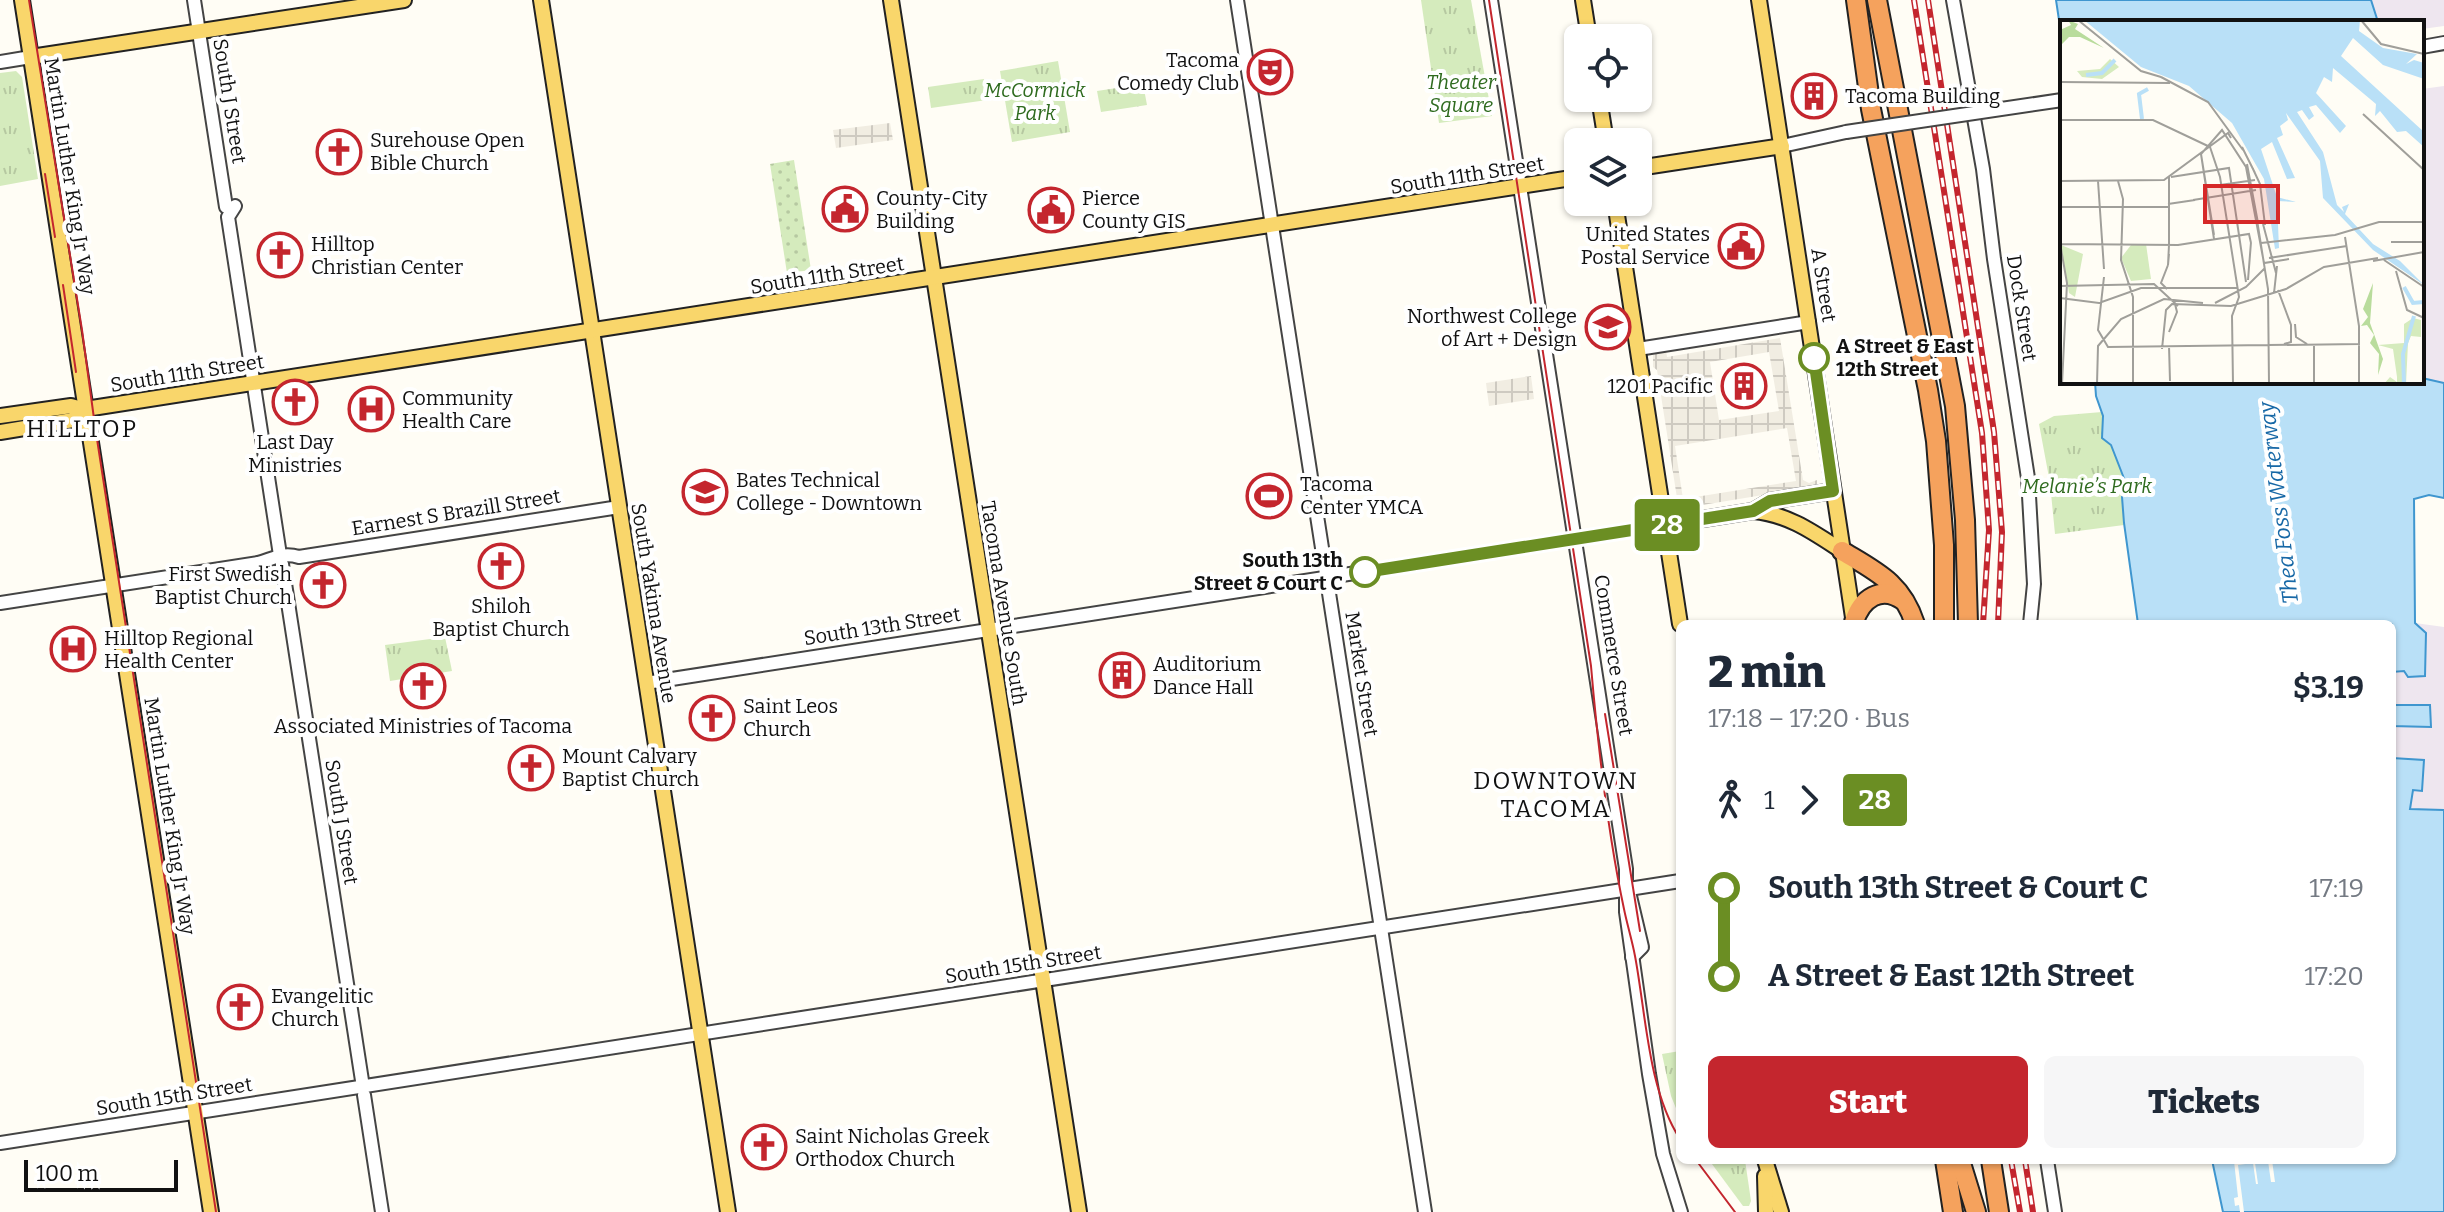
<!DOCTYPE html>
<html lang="en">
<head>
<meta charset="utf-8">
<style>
	:root { --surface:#fff; --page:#f6f6f7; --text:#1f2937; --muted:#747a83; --accent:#c4262e }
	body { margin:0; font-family:Bitter,serif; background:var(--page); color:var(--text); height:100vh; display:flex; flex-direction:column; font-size:30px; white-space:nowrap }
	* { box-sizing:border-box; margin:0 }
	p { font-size:26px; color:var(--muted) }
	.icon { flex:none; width:44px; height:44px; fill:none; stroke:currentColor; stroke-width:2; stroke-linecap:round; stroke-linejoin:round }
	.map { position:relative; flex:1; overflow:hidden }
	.details { position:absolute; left:1676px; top:620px; width:720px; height:544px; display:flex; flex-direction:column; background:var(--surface); border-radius:12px; box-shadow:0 2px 6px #0004 }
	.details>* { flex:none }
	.badge { padding:0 16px; border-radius:6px; font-size:28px; line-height:52px }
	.controls { position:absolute; left:1564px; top:24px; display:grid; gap:16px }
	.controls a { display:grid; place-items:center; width:88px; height:88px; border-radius:12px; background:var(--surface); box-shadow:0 2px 6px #0004; font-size:40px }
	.scale { position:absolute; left:24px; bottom:20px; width:154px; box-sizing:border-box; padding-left:8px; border:4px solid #111; border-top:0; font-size:22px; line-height:28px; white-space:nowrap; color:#111; -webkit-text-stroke:6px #fff; paint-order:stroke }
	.map>.badge { position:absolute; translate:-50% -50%; box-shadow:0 0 0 4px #fff }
	.legs { display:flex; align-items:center; gap:12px; height:88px; padding:0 32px; font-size:26px }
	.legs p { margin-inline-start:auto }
	.headline { display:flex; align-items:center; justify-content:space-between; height:136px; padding:0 32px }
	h1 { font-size:44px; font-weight:800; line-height:60px }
	.action { display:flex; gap:16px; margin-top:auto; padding:16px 32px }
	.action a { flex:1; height:92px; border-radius:12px; background:var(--accent); color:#fff; font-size:32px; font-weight:800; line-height:92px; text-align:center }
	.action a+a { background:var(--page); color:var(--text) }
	ul { padding:0 32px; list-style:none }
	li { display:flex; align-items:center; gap:28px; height:88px; font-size:30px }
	li i { display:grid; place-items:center; width:12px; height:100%; margin:0 10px; background:currentColor }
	li i::after { content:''; width:20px; height:20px; margin:-10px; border:6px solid; border-radius:50%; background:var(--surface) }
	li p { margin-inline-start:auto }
	li:first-child i { background:linear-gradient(#0000 50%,currentColor 0) }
	li:last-child i { background:linear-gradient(currentColor 50%,#0000 0) }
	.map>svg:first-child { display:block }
</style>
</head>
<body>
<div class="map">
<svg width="2444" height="1212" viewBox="0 0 2444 1212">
	<defs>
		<pattern id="grass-dots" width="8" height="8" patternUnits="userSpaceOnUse" patternTransform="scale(2)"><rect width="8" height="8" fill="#d5ebbd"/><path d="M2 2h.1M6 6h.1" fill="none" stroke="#b6c8a1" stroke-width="1.8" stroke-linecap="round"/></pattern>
		<pattern id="park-tufts" width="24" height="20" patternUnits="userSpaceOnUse" patternTransform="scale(2)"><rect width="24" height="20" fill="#d5ebbd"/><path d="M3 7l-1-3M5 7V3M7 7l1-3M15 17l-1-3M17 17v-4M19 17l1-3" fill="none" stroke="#b6c8a1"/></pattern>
		<pattern id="plaza-grid" width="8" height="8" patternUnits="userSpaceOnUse" patternTransform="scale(2)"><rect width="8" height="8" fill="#f1ede2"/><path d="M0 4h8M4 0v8" fill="none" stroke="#cecac1"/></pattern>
	</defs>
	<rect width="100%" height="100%" fill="#fffdf5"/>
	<g fill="#eee6ef">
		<polygon points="2371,0 2444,0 2444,26 2422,29 2422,22 2378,22"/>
		<polygon points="2444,86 2444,383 2422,378 2422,89"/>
		<polygon points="2415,623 2444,627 2444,810 2410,809 2413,790 2421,791 2423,760 2392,758 2392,726 2430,727 2392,705 2392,672 2405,671"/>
	</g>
	<polygon fill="url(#grass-dots)" points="794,160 811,270 787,273 770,164"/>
	<g fill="url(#park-tufts)">
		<polygon points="1421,0 1471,0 1492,116 1439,123"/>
		<polygon points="1058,61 1070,132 1012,142 1000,71"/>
		<polygon points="16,71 22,77 38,179 0,186 0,73"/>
		<polygon points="984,79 987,100 931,108 928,87"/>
		<polygon points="1143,84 1147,105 1101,112 1097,91"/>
		<polygon points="2102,412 2102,438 2111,445 2125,481 2122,497 2124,525 2055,534 2050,483 2039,424 2054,416"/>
		<polygon points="445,637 452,671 390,681 385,645"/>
		<polygon points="1680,1051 1680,1118 1671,1096 1662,1054"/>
		<polygon points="1709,1160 1745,1160 1751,1201 1749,1206 1743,1206"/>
	</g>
	<g fill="url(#plaza-grid)" fill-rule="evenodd">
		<polygon points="890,123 893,140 836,148 833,130"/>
		<path d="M1780 338 1803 480 1809 483 1817 480V484L1813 487 1690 507V509L1680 508 1674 502 1677 498 1657 370 1653 367V355L1666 350 1667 357ZM1769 352 1779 411 1719 420 1710 362ZM1787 428 1796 481 1683 499 1675 446Z"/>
		<polygon points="1531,376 1534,399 1489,406 1486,383"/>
	</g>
	<g fill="#b9e0f7" stroke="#3f96cf" stroke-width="2">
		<polygon points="2056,0 2371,0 2378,22 2062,22 2062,40"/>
		<polygon points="2422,378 2444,383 2444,498 2429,495 2414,499 2415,623 2426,633 2425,676 2408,677 2404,671 2392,672 2392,624 2138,624 2124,523 2122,497 2125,481 2111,445 2102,438 2103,416 2096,396 2095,382 2422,382"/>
		<polygon points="2392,705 2430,705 2431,727 2392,726"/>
		<polygon points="2392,758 2424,760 2422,791 2413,790 2410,809 2444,810 2444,1212 2223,1212 2212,1160 2392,1160"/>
	</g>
	<polygon fill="#fffdf5" points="2236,1160 2272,1160 2275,1182 2271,1182 2268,1161 2255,1163 2258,1184 2256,1184 2253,1163 2238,1165 2244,1212 2240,1212 2239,1205 2235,1206 2234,1198 2238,1197 2234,1161"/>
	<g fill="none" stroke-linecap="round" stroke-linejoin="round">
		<g stroke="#444" stroke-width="16">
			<g id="minor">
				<polyline points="194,0 226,207"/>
				<polyline points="1237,0 1425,1212"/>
				<polyline points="1491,0 1626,869 1626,912 1649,1074 1663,1154 1681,1212"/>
				<polyline points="1953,0 1983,169 1994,259 2028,478 2034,584 2030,624"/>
				<polyline points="2422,47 2444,43"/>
				<polyline points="0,62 31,57"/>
				<polyline points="1782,146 1846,132"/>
				<polyline points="235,206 228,217 280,555"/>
				<polyline points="1638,349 1809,322"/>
				<polyline points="282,564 363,1087"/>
				<path d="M0 603 258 563C273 559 282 552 299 557L619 507"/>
				<polyline points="646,683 1665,525"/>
				<polyline points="1630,896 1642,947 1632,957"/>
				<polyline points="364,1095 382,1212"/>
				<polyline points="0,1143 1680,881"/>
				<polyline points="2047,1160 2055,1212"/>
			</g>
		</g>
		<g stroke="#222" stroke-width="18">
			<g id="major">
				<polyline points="22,0 211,1212"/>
				<polyline points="541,0 728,1212"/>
				<polyline points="891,0 1079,1212"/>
				<polyline points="1583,0 1589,38"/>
				<polyline points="1759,0 1854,624"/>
				<polyline points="31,57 404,0"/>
				<polyline points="1599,98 1606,142"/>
				<polyline points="1638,168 1782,146"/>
				<polyline points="1615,202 1680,624"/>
				<polyline points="0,416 71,406 82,409 92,408 1578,177"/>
				<polyline points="0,432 73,420 82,409"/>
				<path d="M1753 511C1788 514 1813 532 1842 551"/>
				<polyline points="1665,525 1753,511 1770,501 1833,491"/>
				<polyline points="1765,1160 1781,1212"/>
				<polyline points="1765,1176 1766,1212"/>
			</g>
		</g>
		<g stroke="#222" stroke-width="22">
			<g id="highway">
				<polyline points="1856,0 1871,109 1928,390 1936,441 1944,545 1944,624"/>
				<polyline points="1877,0 1955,406 1965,520 1968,624"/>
				<path d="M1842 551C1877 572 1902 583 1915 624"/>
				<path d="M1854 622C1861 599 1881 584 1904 601"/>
				<polyline points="1945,1160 1953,1212"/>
				<polyline points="1960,1160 1976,1212"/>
				<polyline points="1991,1160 1999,1212"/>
			</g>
		</g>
		<use href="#minor" stroke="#fff" stroke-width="12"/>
		<use href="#major" stroke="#f9d66b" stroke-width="14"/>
		<use href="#highway" stroke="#f5a25d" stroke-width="18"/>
		<g stroke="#c4262e" stroke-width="2">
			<polyline points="29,0 82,330 95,426 216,1212"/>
			<path d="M1489 0 1591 666C1598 747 1607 829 1624 909 1627 924 1632 940 1635 956 1646 1014 1648 1090 1680 1139"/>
			<polyline points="45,174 55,237"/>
			<polyline points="63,285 76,372"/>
			<polyline points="1605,714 1640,931"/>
			<polyline points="1696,1160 1735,1212"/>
		</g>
		<g stroke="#c4262e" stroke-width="6">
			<g id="rail">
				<polyline points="1914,0 1982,433 1989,530 1983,624"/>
				<polyline points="1928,0 1994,432 2002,532 1998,624"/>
				<polyline points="2011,1160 2020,1212"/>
				<polyline points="2025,1160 2033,1212"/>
			</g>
		</g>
		<use href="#rail" stroke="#fff" stroke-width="3" stroke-dasharray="9" stroke-linecap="butt"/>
		<g stroke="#444" stroke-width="16" stroke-linecap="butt">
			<polyline id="minor-bridge" points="1846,132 2062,100"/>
		</g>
		<use href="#minor-bridge" stroke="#fff" stroke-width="12"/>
	</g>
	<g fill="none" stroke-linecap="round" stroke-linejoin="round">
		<g stroke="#fff" stroke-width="18">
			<polyline id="line-1" points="1365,572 1753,511 1770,501 1833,491 1814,358"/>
		</g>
		<use href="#line-1" stroke="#6b8e23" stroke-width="12"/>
	</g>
	<defs>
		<g id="theatre-ring" transform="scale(2.3)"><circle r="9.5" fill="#fff" stroke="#c4262e" stroke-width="1.5"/><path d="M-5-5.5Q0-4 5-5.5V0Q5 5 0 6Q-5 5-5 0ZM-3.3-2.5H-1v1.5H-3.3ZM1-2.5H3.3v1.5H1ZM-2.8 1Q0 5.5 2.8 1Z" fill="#c4262e"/></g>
		<g id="building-ring" transform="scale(2.3)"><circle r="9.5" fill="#fff" stroke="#c4262e" stroke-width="1.5"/><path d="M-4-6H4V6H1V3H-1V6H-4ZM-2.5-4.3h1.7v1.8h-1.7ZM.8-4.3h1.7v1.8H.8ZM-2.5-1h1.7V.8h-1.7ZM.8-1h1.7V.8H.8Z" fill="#c4262e"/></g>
		<g id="church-ring" transform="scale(2.3)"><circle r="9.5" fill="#fff" stroke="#c4262e" stroke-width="1.5"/><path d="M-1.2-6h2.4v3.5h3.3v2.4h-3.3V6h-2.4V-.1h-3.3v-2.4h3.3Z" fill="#c4262e"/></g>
		<g id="civic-ring" transform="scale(2.3)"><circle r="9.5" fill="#fff" stroke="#c4262e" stroke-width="1.5"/><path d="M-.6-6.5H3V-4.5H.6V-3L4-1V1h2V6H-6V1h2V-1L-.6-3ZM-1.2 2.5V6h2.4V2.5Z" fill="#c4262e"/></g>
		<g id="university-ring" transform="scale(2.3)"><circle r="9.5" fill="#fff" stroke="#c4262e" stroke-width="1.5"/><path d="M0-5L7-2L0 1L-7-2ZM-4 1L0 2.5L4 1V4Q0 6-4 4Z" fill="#c4262e"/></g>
		<g id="hospital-ring" transform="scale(2.3)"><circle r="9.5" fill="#fff" stroke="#c4262e" stroke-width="1.5"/><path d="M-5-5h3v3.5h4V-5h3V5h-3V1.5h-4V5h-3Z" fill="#c4262e"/></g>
		<g id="stadium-ring" transform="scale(2.3)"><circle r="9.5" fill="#fff" stroke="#c4262e" stroke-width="1.5"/><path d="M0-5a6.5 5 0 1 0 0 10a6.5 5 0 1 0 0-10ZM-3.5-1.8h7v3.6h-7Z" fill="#c4262e"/></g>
	</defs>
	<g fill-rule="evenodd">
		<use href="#theatre-ring" x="1270" y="72"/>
		<use href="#building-ring" x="1814" y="96"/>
		<use href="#church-ring" x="339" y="152"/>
		<use href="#civic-ring" x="845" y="209"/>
		<use href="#civic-ring" x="1051" y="210"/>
		<use href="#civic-ring" x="1741" y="246"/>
		<use href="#church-ring" x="280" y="255"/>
		<use href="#university-ring" x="1608" y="327"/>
		<use href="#building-ring" x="1744" y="386"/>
		<use href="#church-ring" x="295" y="402"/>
		<use href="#hospital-ring" x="371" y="409"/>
		<use href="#university-ring" x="705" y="492"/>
		<use href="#stadium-ring" x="1269" y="496"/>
		<use href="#church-ring" x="501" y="566"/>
		<use href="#church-ring" x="323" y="585"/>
		<use href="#hospital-ring" x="73" y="649"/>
		<use href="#building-ring" x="1122" y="675"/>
		<use href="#church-ring" x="423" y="686"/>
		<use href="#church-ring" x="712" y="718"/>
		<use href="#church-ring" x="531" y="768"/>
		<use href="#church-ring" x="240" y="1007"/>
		<use href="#church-ring" x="764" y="1147"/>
	</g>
	<g fill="#fff" stroke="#6b8e23" stroke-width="4">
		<circle cx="1814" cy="358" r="14"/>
		<circle cx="1365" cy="572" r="14"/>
	</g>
	<g text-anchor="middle" stroke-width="8" stroke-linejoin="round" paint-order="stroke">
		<g font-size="20" fill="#111" stroke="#fff" text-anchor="start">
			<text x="1239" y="67" text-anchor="end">Tacoma<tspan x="1239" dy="23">Comedy Club</tspan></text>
			<text x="1845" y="103">Tacoma Building</text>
			<text x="370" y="147">Surehouse Open<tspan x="370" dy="23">Bible Church</tspan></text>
			<text x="876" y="205">County-City<tspan x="876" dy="23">Building</tspan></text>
			<text x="1082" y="205">Pierce<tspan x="1082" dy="23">County GIS</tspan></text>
			<text x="1710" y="241" text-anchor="end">United States<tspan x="1710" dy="23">Postal Service</tspan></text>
			<text x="311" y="251">Hilltop<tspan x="311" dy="23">Christian Center</tspan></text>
			<text x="1577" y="323" text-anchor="end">Northwest College<tspan x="1577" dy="23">of Art + Design</tspan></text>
			<text x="1713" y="393" text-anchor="end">1201 Pacific</text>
			<text x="402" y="405">Community<tspan x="402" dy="23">Health Care</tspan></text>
			<text x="295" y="449" text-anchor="middle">Last Day<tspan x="295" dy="23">Ministries</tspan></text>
			<text x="736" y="487">Bates Technical<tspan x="736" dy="23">College - Downtown</tspan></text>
			<text x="1300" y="491">Tacoma<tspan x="1300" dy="23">Center YMCA</tspan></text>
			<text x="292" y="581" text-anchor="end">First Swedish<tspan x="292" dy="23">Baptist Church</tspan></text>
			<text x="501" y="613" text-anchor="middle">Shiloh<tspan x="501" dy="23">Baptist Church</tspan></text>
			<text x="104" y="645">Hilltop Regional<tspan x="104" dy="23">Health Center</tspan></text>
			<text x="1153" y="671">Auditorium<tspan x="1153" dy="23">Dance Hall</tspan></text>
			<text x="743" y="713">Saint Leos<tspan x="743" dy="23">Church</tspan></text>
			<text x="423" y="733" text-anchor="middle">Associated Ministries of Tacoma</text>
			<text x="562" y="763">Mount Calvary<tspan x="562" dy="23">Baptist Church</tspan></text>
			<text x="271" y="1003">Evangelitic<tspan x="271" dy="23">Church</tspan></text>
			<text x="795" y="1143">Saint Nicholas Greek<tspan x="795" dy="23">Orthodox Church</tspan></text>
		</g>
		<g font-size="20" font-style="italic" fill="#2f6b1f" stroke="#fff">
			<text x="1461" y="89">Theater<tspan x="1461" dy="23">Square</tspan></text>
			<text x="1035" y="97">McCormick<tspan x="1035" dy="23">Park</tspan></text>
			<text x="2087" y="493">Melanie’s Park</text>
		</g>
		<g font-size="20" fill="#111" stroke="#fff">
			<text transform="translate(230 101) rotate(81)" y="7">South J Street</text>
			<text transform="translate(1467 175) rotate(-9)" y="7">South 11th Street</text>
			<text transform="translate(70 176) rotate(81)" y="7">Martin Luther King Jr Way</text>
			<text transform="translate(827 275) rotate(-9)" y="7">South 11th Street</text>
			<text transform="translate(1824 285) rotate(81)" y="7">A Street</text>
			<text transform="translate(2022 308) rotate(81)" y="7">Dock Street</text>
			<text transform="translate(187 373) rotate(-9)" y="7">South 11th Street</text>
			<text transform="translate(456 512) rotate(-9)" y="7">Earnest S Brazill Street</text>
			<text transform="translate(654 603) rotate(81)" y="7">South Yakima Avenue</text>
			<text transform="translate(1004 603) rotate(81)" y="7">Tacoma Avenue South</text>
			<text transform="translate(882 626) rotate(-9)" y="7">South 13th Street</text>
			<text transform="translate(1614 655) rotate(81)" y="7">Commerce Street</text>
			<text transform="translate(1362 674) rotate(81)" y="7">Market Street</text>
			<text transform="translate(170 816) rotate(81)" y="7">Martin Luther King Jr Way</text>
			<text transform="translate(342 822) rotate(81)" y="7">South J Street</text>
			<text transform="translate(1023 964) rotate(-9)" y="7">South 15th Street</text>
			<text transform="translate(174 1096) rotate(-9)" y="7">South 15th Street</text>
		</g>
		<g font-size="20" font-weight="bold" fill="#111" stroke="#fff" text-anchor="start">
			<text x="1836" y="353">A Street &amp; East<tspan x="1836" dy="23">12th Street</tspan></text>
			<text x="1343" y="567" text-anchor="end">South 13th<tspan x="1343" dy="23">Street &amp; Court C</tspan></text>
		</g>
		<g font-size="22" font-style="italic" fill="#1768a6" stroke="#fff">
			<text transform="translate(2278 503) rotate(-97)" y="8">Thea Foss Waterway</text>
		</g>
		<g font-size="24" letter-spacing="2" fill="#111" stroke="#fff">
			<text x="82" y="437">HILLTOP</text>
			<text x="1556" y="789">DOWNTOWN<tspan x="1556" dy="28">TACOMA</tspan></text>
		</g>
	</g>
	<g transform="translate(2060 20)">
		<rect width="364" height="364" fill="#fffdf5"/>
		<path d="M86 224 91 259 71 261 61 238 71 225Z" fill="#d5ebbd"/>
		<path d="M8 0 18 4 15 9 44 28 20 17H9L0 26V10L11 5ZM313 263 310 303 323 339 318 355 319 334 310 323 314 315 307 305 301 306 308 297 303 289Z" fill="#b9dc9c"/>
		<path d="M50 39 59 47 42 59 22 57 17 51 40 49ZM1 225 23 234 15 277 9 273ZM353 298 361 300V317L351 316 348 323 346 364H324L330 357 337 362V357L333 329 318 325 344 323V304Z" fill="#d5ebbd"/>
		<path d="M24 0H300L299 11 323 28 357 34 346 44 354 40 364 43V59L323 45 293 18 281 36 364 112V127L346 111 337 112 320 91 315 96 316 84 273 48 272 62 264 57 256 73 286 106 280 113 256 85 249 87 254 96 249 100 242 90 237 92 263 132 277 185 284 192 282 187 289 184 285 194 313 224 340 241 364 265 313 230 263 178 260 141 226 93 228 100 220 106 223 115 217 118 235 158 227 159 212 122 201 129 217 177 236 182 217 181 219 228 215 229 204 159 172 103 129 66 81 47Z" fill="#b9e0f7"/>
		<path fill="none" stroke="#b9e0f7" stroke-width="4" d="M26 55 42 53 55 40M82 99 79 74 88 69M344 267 353 283 364 282M344 364 343 334 354 296"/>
		<path fill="none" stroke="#a09f9a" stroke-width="2" d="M18 0 81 51 101 57M301 0 321 24 364 34M101 57 148 82 183 130M0 62 110 63M303 94 364 150M0 100H93L150 127M150 127 160 157 179 277 172 296 173 364M182 127 195 153M141 134 154 219M187 144 198 203M193 149 200 164 205 205M109 157V225M111 157 169 148 186 262M0 161 104 160 168 113 171 118M38 161 44 249M58 161 63 179 61 240 73 277V364M146 167 195 160M133 180 196 170M108 184 135 180M0 187H109M197 200 208 269 209 364M203 204 216 253M154 215 141 134 162 110 186 147 204 243 229 239M285 217 299 306V364M331 222H364M0 223 7 263 2 364M201 223 275 215 319 202H364M0 224 118 225 189 214 191 223M109 234 108 245 109 225M209 238 287 226M324 240 364 267M313 241 364 232M336 251 347 290 364 298M44 257 38 310 48 327 300 324M188 260 191 222M0 266 94 264 118 286M107 269 101 263 108 245M218 270 231 305V322L224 324M214 273 217 246M0 278 39 283 81 268H178M155 283 186 267 205 248M235 304 236 317 247 324M109 312 117 292 114 280M109 326 110 361M102 329 106 290 112 284 171 286 226 269 264 247 318 238M37 364 38 326 61 299 104 279 143 283M254 364V324"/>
		<path fill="#d62828" fill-opacity="0.15" stroke="#d62828" stroke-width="4" d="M145 166H218V202H145Z"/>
		<rect width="364" height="364" fill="none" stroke="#111" stroke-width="4"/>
	</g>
</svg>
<div class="controls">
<a><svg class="icon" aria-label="locate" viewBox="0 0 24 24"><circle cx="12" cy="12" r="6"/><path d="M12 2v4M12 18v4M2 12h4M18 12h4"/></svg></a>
<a><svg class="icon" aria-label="layers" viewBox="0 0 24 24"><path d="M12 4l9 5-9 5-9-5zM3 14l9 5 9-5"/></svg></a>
</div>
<div class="scale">100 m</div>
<b class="badge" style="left:1667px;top:525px;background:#6b8e23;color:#fff">28</b>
<section class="details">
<div class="headline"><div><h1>2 min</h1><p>17:18 – 17:20 · Bus</p></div><b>$3.19</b></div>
<div class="legs"><svg class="icon" aria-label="walk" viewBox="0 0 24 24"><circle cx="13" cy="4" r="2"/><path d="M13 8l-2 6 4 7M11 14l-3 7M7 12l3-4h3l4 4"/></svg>1<svg class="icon" aria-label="forward" viewBox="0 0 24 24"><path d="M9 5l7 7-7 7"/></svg><b class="badge" style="background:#6b8e23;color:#fff">28</b></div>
<ul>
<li><i style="color:#6b8e23"></i><b>South 13th Street &amp; Court C</b><p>17:19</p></li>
<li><i style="color:#6b8e23"></i><b>A Street &amp; East 12th Street</b><p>17:20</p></li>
</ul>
<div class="action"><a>Start</a><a>Tickets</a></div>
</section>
</div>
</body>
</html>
